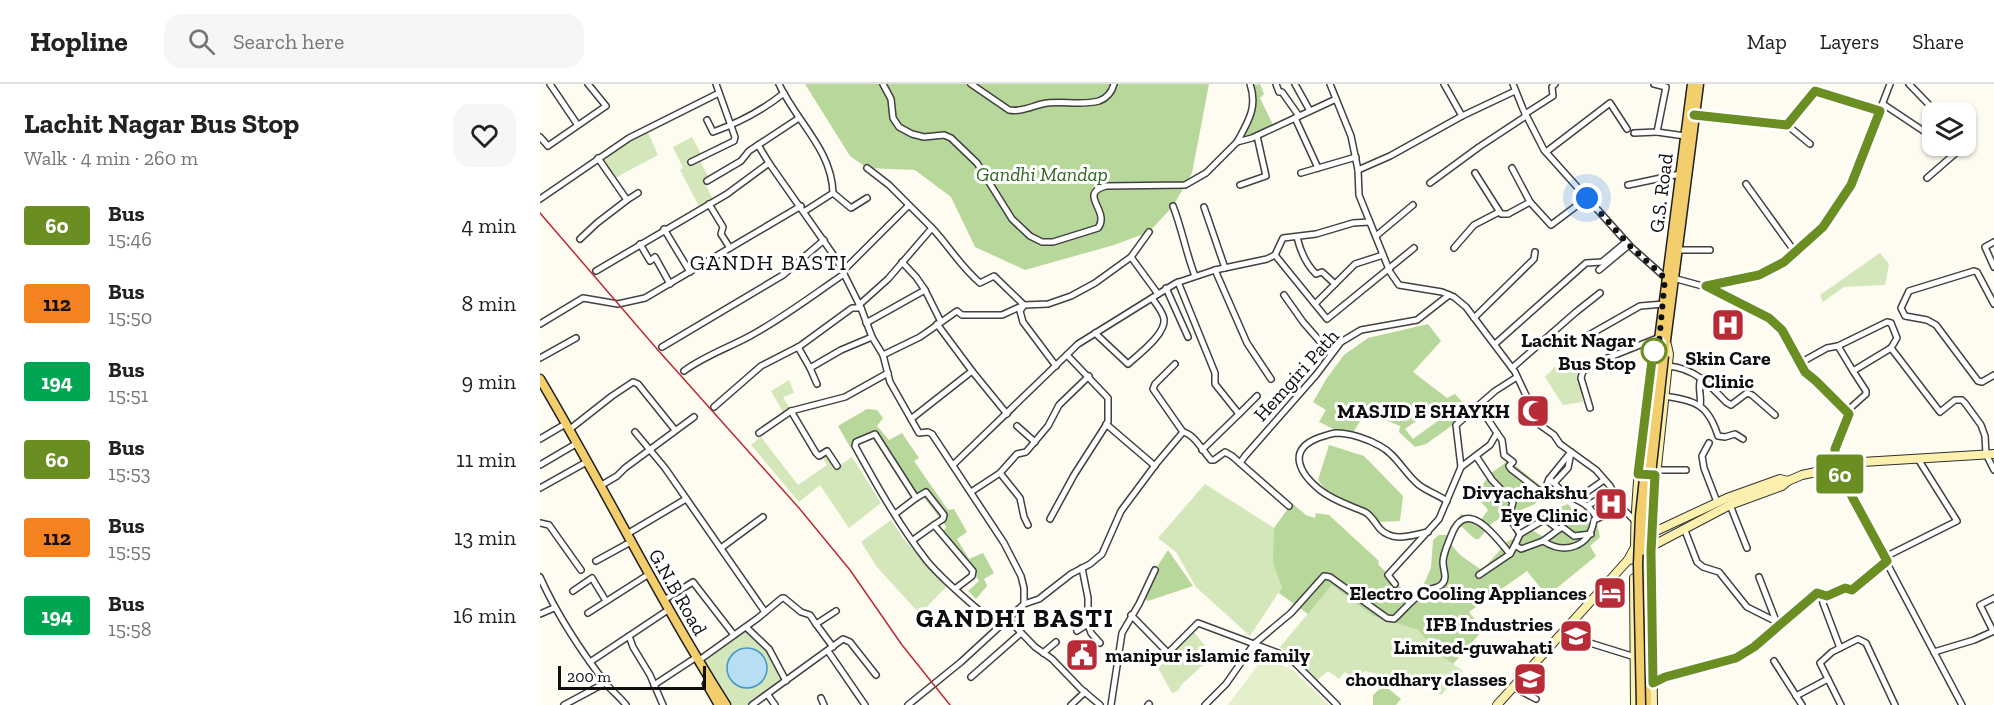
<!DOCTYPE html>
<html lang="en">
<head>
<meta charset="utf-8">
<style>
	:root { --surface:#fff; --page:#f6f6f6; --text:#222; --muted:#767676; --line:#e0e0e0 }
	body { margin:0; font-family:"Zilla Slab",serif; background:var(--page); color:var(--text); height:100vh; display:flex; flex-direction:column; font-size:22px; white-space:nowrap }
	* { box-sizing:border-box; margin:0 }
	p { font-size:20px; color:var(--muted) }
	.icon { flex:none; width:33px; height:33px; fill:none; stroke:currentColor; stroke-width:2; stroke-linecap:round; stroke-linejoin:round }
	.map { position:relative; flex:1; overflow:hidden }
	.side { display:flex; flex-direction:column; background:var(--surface); width:540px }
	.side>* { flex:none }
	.badge { padding:0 12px; border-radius:4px; font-size:21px; line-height:39px }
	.tools { position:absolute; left:1382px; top:18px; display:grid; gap:12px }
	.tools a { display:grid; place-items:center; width:54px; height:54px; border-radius:12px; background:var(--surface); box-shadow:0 2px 4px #0004; font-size:30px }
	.scale { position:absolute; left:18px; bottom:15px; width:148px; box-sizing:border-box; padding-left:6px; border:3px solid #0e0e0e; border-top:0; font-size:16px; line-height:21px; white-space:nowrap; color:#0e0e0e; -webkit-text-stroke:4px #fff; paint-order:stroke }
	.you { position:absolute; width:30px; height:30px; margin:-15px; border:4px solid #fff; border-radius:50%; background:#1a73e8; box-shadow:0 0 0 9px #1a73e833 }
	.map>.badge { position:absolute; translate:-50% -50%; box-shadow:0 0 0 3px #fff }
	.round { display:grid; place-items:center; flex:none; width:63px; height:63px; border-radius:18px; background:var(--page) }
	.summary { display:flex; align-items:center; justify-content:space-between; height:102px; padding:0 24px }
	h1 { font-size:28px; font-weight:800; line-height:45px }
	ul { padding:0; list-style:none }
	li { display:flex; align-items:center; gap:18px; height:78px; padding:0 24px }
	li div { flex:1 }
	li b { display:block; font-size:22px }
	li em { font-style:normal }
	li .badge { min-width:66px; font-weight:700; text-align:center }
	header { display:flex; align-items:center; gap:36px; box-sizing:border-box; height:84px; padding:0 30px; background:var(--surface); border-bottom:2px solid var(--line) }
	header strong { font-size:28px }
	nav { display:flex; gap:33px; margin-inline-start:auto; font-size:21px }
	.search { width:420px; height:54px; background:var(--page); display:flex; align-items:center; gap:15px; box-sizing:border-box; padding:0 21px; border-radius:18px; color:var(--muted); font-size:22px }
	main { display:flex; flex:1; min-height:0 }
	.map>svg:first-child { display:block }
</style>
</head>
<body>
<header>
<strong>Hopline</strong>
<div class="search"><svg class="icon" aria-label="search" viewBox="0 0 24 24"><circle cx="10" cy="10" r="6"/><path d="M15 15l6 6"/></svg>Search here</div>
<nav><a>Map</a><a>Layers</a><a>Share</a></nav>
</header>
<main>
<section class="side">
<div class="summary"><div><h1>Lachit Nagar Bus Stop</h1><p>Walk · 4 min · 260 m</p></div><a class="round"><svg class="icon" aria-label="heart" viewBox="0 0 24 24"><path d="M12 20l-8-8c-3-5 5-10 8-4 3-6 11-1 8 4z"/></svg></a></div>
<ul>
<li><span class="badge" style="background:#6b8e23;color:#fff">60</span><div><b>Bus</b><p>15:46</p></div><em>4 min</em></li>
<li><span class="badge" style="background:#f58220;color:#111">112</span><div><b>Bus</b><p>15:50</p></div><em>8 min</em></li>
<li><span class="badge" style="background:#00a651;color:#fff">194</span><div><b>Bus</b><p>15:51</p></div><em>9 min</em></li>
<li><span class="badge" style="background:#6b8e23;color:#fff">60</span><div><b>Bus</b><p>15:53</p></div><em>11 min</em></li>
<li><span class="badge" style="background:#f58220;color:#111">112</span><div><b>Bus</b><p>15:55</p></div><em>13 min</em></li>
<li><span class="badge" style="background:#00a651;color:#fff">194</span><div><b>Bus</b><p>15:58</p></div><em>16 min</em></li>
</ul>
</section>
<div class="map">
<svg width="1454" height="621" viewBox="0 0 1454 621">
	<rect width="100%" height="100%" fill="#fefbf0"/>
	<g fill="#d3e7bb">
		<polygon points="107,46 118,71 75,94 61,73"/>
		<polygon points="152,53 161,70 160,77 170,96 165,100 173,115 159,122 140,86 143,84 133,63"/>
		<polygon points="1340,169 1349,180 1345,201 1304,203 1283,218 1280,211"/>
		<path d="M1025 273C1048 292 1038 294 1043 318L1023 321 1005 293Z"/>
		<polygon points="249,296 254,309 243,313 250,325 243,328 231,307"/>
		<polygon points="221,353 258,401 287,381 282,373 288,369 297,383 312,373 341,419 309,444 280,401 259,418 211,361"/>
		<polygon points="665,400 767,465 710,552 656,503 636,468 618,454"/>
		<polygon points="351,436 363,454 406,503 380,530 337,483 321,458"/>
		<polygon points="792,501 833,532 878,546 897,569 923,587 901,611 882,600 825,587 813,596 805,588 799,595 788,587 775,598 753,573 740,563"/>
		<polygon points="207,546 230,570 244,597 211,621 192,621 164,577"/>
		<polygon points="654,548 673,572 641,601 639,606 632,609 618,584"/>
	</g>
	<g fill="#b8d79b" fill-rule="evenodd">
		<polygon points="265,0 669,0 652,89 633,122 609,148 574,161 485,186 435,163 411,113 375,86 327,84 310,72"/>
		<path d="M720 0 724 10 720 14 733 41 706 55 704 54V51C713 34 719 20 714 1Z"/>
		<path d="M888 240 901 257 873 288 907 314 915 310 931 328 886 360 875 363 859 348 860 342 826 328 810 353 779 338 786 326 773 318 787 294 804 271 828 254ZM895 324 902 334 873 355 865 345Z"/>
		<polygon points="327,325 337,326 343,334 337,342 349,356 362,349 379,374 374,377 408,426 414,425 427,448 417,455 429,475 443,469 454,489 444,495 447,502 436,515 428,507 439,497 438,495 400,449 406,444 405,441 383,412 376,414 338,351 310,363 298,342"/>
		<polygon points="789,361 824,372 863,412 860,437 840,438 795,418 778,396"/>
		<polygon points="968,377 972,379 1006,406 995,420 953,438 939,455 935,455 922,443 919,443 909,458 920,471 940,485 944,484 968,457 992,446 1002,452 1014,450 1006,428 1028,420 1037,432 1054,426 1060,453 1050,462 1056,472 1007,512 987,487 929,528 943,546 913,580 897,569 878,546 833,532 792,501 768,530 739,509 742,503 733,479 734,444 752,419 766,431 775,434 776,429 789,431 839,477 838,480 872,515 878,513 891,484 893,456 899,451 908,451 921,430 938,440 948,426 935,411 951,389"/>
		<polygon points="628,466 653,502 608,517 602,514 615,486"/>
		<polygon points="844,601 861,615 856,621 833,621 833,611"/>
	</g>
	<polygon fill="#e4efcc" points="724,573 753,586 789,621 688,621"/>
	<circle fill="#b7def3" stroke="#4195c7" stroke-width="1.5" cx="207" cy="584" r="20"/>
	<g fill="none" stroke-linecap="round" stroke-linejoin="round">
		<g stroke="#414141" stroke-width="8">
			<g id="street">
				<polyline points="10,0 37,40"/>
				<path d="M239 0C256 37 292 66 293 109L265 127"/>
				<path d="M343 0 351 15 353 34 359 43 372 50 384 53 404 51 411 54 437 79 472 135 490 152 502 158H513L558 144C571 127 537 110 566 102L645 101 666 89 697 58 712 54 796 15"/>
				<path d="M431 0 469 26C481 28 490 23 502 20 520 16 540 22 559 17 567 14 572 8 574 0"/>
				<polyline points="736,0 739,8 742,8 759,32"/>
				<polyline points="755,0 770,27"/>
				<polyline points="790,0 811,52 818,86 819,111 825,126 850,188 859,201 902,208 914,213 926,223 975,288 1000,341 1014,351 1020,360 1056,386 1070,402 1084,426 1096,438"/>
				<polyline points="904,0 922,32"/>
				<polyline points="973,0 983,25 1004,66 1091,163 1126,194"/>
				<polyline points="1369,0 1396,28"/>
				<polyline points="1343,20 1388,50"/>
				<polyline points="985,30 1013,12 1012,3 1015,0"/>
				<polyline points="1154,31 1247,41 1260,27 1274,7 1277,7 1340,27"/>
				<polyline points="755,34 778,84"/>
				<path d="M167 36 173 48C198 39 223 26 244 9"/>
				<polyline points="1247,41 1270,60"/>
				<polyline points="1117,48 1145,52"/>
				<polyline points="1094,49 1117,48 1126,3 1114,0"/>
				<polyline points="0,53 8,62 66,22 48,0"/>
				<path d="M697 58C708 38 718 23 710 0"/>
				<polyline points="218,61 229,79"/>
				<polyline points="1006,68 1070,19 1087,45"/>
				<polyline points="58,74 87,116 98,109"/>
				<polyline points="151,78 194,57 195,53 176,0"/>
				<polyline points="972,84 990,118"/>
				<polyline points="818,86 850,72 922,32 975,7"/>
				<polyline points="761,89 816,73"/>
				<polyline points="935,89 961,130 968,130 990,118 1011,141 1047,114"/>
				<polyline points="1387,94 1425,61"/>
				<polyline points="167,97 201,77 209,67 259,34"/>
				<polyline points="890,99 939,63 986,32"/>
				<polyline points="1206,100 1255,168"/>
				<polyline points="700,101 726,92 717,52"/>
				<polyline points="1088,101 1140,90"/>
				<polyline points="293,109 311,124 327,114"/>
				<polyline points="0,115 89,54 179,9"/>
				<polyline points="169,120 183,143 181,150 190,164"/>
				<path d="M633 122C642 145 646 169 655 192"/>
				<polyline points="664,123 685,184"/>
				<path d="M392 144C409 162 420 182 440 199L454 192 484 221 508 220 531 212 555 199 591 173 609 148"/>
				<polyline points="124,145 150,188"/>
				<polyline points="836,152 873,121"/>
				<path d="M757 153C760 166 766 180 776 190L782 188 795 200"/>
				<polyline points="40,155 57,139 87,116"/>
				<polyline points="1454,158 1445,163 1454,183"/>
				<polyline points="100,160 110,177 115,173 130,200"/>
				<polyline points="914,164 934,141 959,128"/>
				<polyline points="1137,166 1170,166"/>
				<polyline points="735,171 787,235 874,164"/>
				<polyline points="591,173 618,210"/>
				<polyline points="675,186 707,259 731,295"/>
				<polyline points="1059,186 1089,161"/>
				<polyline points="56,187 187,110 229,79 297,176 321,224"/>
				<polyline points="303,187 368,122"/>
				<polyline points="1133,194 1166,203 1229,234 1242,246 1265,288 1276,297 1309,330 1295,365 1296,383 1422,621"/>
				<polyline points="638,198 675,289 675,300 699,330 717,312"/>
				<polyline points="1166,203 1219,191 1244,178 1283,143 1311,101 1350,0"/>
				<polyline points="626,204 648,253"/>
				<polyline points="385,206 401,238"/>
				<polyline points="744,211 763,238 791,270"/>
				<polyline points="775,220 815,180 843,171"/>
				<polyline points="1454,220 1437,188 1434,187 1369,207 1361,224 1365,232 1387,236 1396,241 1438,297 1442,298 1454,291"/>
				<polyline points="319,221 348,195 392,144 349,101 327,84"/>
				<polyline points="934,234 994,175 995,168"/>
				<polyline points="326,239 385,206 376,193 362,178"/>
				<polyline points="0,240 43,214 78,220 105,214 261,122"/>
				<polyline points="397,240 432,287"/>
				<path d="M555 249 588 280C599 270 626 250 624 235 623 228 616 220 612 214"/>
				<polyline points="1035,259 1100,222 1124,220"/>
				<polyline points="955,260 1046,179 1062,178 1086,158"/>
				<polyline points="1298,262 1347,238 1351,239 1357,254 1351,264"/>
				<polyline points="122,263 243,191 284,156"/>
				<polyline points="258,263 270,284 301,266 332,253"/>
				<polyline points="343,271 380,253 417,227 422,231 462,231 484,221 480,227 483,238 516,282"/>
				<polyline points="0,274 36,254"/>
				<polyline points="1260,279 1287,264 1298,262 1313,287"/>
				<polyline points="635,280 615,300 613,305 643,348"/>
				<path d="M1128 282C1154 284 1169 300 1186 318L1191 321 1207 309 1212 311 1235 331"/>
				<polyline points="270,284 277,300"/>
				<polyline points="972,284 1036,228 1060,209"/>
				<path d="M144 287C164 272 188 264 210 252 243 234 273 211 304 190"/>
				<path d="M1124 312C1156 317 1168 320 1178 352L1185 353 1195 350 1203 355"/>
				<path d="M1160 322C1162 312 1157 303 1161 294"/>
				<polyline points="174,323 221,282 260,262 312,224 321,224 332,253 343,271 350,298 379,349 388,348 392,350 464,459 481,492 484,504 484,520"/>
				<polyline points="1050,324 1041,294 1043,287 1065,275 1120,253"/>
				<polyline points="251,327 276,369 279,372 287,367 297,382"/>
				<polyline points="1307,327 1326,310 1326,307 1313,287 1351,264 1400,328 1415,316 1422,316 1425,319 1441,341 1445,352 1446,370 1454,386"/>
				<polyline points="371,335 432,287 467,330"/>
				<polyline points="566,340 615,382"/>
				<polyline points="477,342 495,358"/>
				<polyline points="30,345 72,312 93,298 98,300 135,346"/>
				<polyline points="95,348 125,384 225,528"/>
				<polyline points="219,349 251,327 305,313 348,289"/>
				<polyline points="957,349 962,356 964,371 973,378 969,382 971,385 1006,412"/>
				<polyline points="0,355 22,342"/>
				<polyline points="1169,359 1162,372 1164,384 1177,418"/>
				<polyline points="662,366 699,330"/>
				<polyline points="936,372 952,396 973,418 969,433 980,450"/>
				<polyline points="700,379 705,372 776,291 801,258 821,246 877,236 909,211"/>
				<polyline points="0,381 34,361"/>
				<polyline points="413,381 538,260 636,199 675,186 727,175 735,171 743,154 776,150 813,139 829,138"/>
				<polyline points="921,383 950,361 957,349 939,322"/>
				<polyline points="1116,386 1146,386"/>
				<polyline points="460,389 480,414 484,433 488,441"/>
				<polyline points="1009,395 1030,369"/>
				<path d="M1014 399C1028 417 1045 413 1057 434"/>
				<polyline points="60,402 77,392 85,384 154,333"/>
				<polyline points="0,404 43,380"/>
				<polyline points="431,408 460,389 477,370 486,368 508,342 519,321 549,292"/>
				<polyline points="1003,410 1009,395 1014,399 1028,384 1031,368"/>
				<polyline points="1043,418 1044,410 1064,396"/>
				<polyline points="1190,421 1207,464"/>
				<polyline points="1047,422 1072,407"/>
				<polyline points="355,430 376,414"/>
				<polyline points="510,435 534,391 568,338 568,314 527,271"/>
				<polyline points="0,439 9,441 41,486"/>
				<polyline points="1144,444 1157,478 1163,483 1179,488 1207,523 1233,536 1238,542"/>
				<path d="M888 448C872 451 854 459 840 445 835 439 832 432 825 428 809 421 794 417 780 406 759 389 747 366 778 354 784 352 789 350 796 349 810 349 828 355 840 362 856 370 865 390 879 401 887 407 898 411 907 417"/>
				<polyline points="87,450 146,415"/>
				<polyline points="373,456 394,441"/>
				<polyline points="1003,457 1022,443 1034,452 1051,450"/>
				<polyline points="975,461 980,450 1005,435 1018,445"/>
				<polyline points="181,464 223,433"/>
				<polyline points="1345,473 1417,437 1378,375"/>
				<polyline points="56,477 87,460"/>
				<polyline points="542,484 548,514 548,540"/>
				<path d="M939 491 970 470 975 461 981 465 1003 457C1025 471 1050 463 1054 436L1082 424"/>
				<path d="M0 493C18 533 40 566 67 601 73 608 80 613 86 621"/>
				<polyline points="1219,493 1236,537"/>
				<polyline points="855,500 848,491 899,435 921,383 916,341 955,307 977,293"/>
				<path d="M415 505 432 492 433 487 394 441 403 435 404 431 386 408 376 414 335 350 316 358 315 362C337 402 359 441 387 477 407 501 435 522 458 543"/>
				<polyline points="33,507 52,494 66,517"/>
				<polyline points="124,516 153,498 194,551"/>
				<path d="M484 520 499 515 531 490 550 480 562 470 581 427 616 380 643 348C654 350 663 367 671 376H674L685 368 692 372 749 422"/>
				<polyline points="48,529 106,492"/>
				<polyline points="0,530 14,524"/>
				<polyline points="591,531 628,569 658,539 714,560 686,600 665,621"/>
				<polyline points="468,535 495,563 512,575 541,605 560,621"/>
				<polyline points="206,543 229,565 246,597"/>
				<polyline points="537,547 548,540 551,549 560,559"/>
				<polyline points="1453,547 1440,521 1454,514"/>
				<polyline points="1021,550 1095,573"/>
				<polyline points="89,552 93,563 110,591 123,621"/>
				<path d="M714 560 751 529 784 492 790 493 847 534 854 535C864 526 874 513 885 507 890 504 898 505 902 500 908 494 903 486 903 478 903 470 908 460 911 452 926 411 956 453 970 470"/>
				<polyline points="714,560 749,573 797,621"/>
				<polyline points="293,563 276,540 296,527"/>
				<polyline points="1300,564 1283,519 1282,514 1305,504 1312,506 1347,477"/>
				<polyline points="288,567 325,621"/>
				<polyline points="1394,568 1434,556 1454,547"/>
				<polyline points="503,569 516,558"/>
				<polyline points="158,577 218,534 242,514 244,514 261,528 270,531 276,540"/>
				<polyline points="1234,577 1262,621"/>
				<polyline points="50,578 125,528"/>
				<polyline points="431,593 481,549"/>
				<polyline points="1113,599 1125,593 1196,574 1214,563 1277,509 1287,512"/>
				<polyline points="114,601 152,576"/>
				<polyline points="973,603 996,615"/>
				<polyline points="228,611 235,621"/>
				<polyline points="1256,612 1288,595"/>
				<polyline points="281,614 284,621"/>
				<polyline points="24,621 65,599"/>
				<polyline points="212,621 303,555 310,558 336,591"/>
				<polyline points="368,621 421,578 484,520"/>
				<polyline points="531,621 545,608"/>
				<polyline points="571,621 582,549 599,520 615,486"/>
				<polyline points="608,621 609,620"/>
				<polyline points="1301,621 1280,579 1292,568 1318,555 1326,559 1355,621"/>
			</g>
		</g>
		<g stroke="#303030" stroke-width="10">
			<g id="secondary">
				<path d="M1095 464C1095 399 1105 333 1113 268L1119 260"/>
				<polyline points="1088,476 1095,475 1112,462 1190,421 1242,402 1248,397 1262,391 1322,378 1454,370"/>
				<polyline points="1094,494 1095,621"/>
				<polyline points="957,621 1088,476 1095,463 1112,449 1187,414 1240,395 1248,397"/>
				<polyline points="1113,621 1111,484 1113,420 1129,270 1127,261"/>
			</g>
		</g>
		<g stroke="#1f1f1f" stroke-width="11">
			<g id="primary">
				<polyline points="1117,271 1152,0"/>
				<polyline points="1124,272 1159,0"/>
				<path d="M0 295C64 403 119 515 186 621"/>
				<polyline points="1105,467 1107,621"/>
				<polyline points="167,600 179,621"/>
			</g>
		</g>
		<use href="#street" stroke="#fff" stroke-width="5"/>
		<use href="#secondary" stroke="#fbf0ae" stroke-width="8"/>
		<use href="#primary" stroke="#f2ce6c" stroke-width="8"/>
		<polyline stroke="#b82c37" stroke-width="1.5" points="0,129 117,265 259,424 310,486 362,561 410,621"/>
		<g stroke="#1f1f1f" stroke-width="11" stroke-linecap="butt">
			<g id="primary-bridge">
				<polyline points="1105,467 1107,427 1124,272"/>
				<polyline points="1101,621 1098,480 1100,432 1117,271"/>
			</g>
		</g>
		<use href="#primary-bridge" stroke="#f2ce6c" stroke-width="8"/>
	</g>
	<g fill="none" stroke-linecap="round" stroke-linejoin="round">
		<g stroke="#fff" stroke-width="14">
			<polyline id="line" points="1119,259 1113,268 1098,390 1115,391 1111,468 1113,599 1125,593 1196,574 1214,563 1277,509 1287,512 1305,504 1312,506 1347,477 1296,383 1295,365 1309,330 1276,297 1265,288 1242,246 1229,234 1166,202 1219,191 1244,178 1283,143 1311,101 1340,27 1275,7 1247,41 1154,31"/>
		</g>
		<use href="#line" stroke="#6b8e23" stroke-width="9"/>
		<polyline stroke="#0e0e0e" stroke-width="6" stroke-dasharray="0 10.8" points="1047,114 1091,163 1125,194 1119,259 1113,268 1114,267"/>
	</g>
	<defs>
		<g id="hospital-square" transform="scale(1.725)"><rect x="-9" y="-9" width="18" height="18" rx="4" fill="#b82c37" stroke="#fff"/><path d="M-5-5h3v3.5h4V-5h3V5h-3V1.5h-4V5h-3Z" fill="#fff"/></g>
		<g id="mosque-square" transform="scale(1.725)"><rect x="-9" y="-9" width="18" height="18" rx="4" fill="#b82c37" stroke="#fff"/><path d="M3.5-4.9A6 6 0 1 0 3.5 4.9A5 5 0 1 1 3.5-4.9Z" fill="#fff"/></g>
		<g id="hotel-square" transform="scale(1.725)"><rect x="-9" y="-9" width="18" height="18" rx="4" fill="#b82c37" stroke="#fff"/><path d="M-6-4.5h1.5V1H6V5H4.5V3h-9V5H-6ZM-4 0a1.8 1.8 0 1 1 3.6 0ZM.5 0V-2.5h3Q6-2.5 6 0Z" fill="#fff"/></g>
		<g id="university-square" transform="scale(1.725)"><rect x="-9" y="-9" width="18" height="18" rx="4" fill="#b82c37" stroke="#fff"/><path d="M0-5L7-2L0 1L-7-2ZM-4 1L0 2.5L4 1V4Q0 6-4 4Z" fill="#fff"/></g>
		<g id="civic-square" transform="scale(1.725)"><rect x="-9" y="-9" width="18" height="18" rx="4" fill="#b82c37" stroke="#fff"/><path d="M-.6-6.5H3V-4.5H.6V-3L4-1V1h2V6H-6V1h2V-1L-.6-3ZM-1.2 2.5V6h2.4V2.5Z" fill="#fff"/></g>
	</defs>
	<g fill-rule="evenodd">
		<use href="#hospital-square" x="1188" y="241"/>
		<use href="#mosque-square" x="993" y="327"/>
		<use href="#hospital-square" x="1071" y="420"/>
		<use href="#hotel-square" x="1070" y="509"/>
		<use href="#university-square" x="1036" y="552"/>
		<use href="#civic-square" x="542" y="571"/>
		<use href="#university-square" x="990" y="595"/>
	</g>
	<circle fill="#fff" stroke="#6b8e23" stroke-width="3" cx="1114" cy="267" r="12"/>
	<g text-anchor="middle" stroke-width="6" stroke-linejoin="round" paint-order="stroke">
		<g font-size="20" font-style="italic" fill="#316321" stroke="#fff">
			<text x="502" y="97">Gandhi Mandap</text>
		</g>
		<g font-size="20" fill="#0e0e0e" stroke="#fff">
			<text transform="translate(1121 109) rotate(-83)" y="7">G.S. Road</text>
			<text transform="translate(756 291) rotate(-48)" y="7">Hemgiri Path</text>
			<text transform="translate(138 508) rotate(60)" y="7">G.N.B Road</text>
		</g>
		<g font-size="20" font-weight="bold" fill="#0e0e0e" stroke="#fff" text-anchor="end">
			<text x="1096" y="263">Lachit Nagar<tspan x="1096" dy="23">Bus Stop</tspan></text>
		</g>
		<g font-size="20" font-weight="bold" fill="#0e0e0e" stroke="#fff" text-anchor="end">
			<text x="1188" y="281" text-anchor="middle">Skin Care<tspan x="1188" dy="23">Clinic</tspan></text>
			<text x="970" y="334">MASJID E SHAYKH</text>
			<text x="1048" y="415">Divyachakshu<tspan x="1048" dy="23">Eye Clinic</tspan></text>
			<text x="1047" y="516">Electro Cooling Appliances</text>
			<text x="1013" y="547">IFB Industries<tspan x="1013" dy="23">Limited-guwahati</tspan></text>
			<text x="565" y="578" text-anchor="start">manipur islamic family</text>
			<text x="967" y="602">choudhary classes</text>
		</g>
		<g font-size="22" letter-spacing="1.5" fill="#0e0e0e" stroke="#fff">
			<text x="229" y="186">GANDH BASTI</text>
		</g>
		<g font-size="26" font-weight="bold" letter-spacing="1.5" fill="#0e0e0e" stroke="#fff">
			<text x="475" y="543">GANDHI BASTI</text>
		</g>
	</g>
</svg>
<div class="tools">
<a><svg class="icon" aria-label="layers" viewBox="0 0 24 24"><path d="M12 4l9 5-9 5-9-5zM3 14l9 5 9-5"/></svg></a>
</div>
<div class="scale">200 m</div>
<div class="you" style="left:1047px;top:114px"></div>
<b class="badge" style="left:1300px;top:390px;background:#6b8e23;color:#fff">60</b>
</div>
</main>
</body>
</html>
